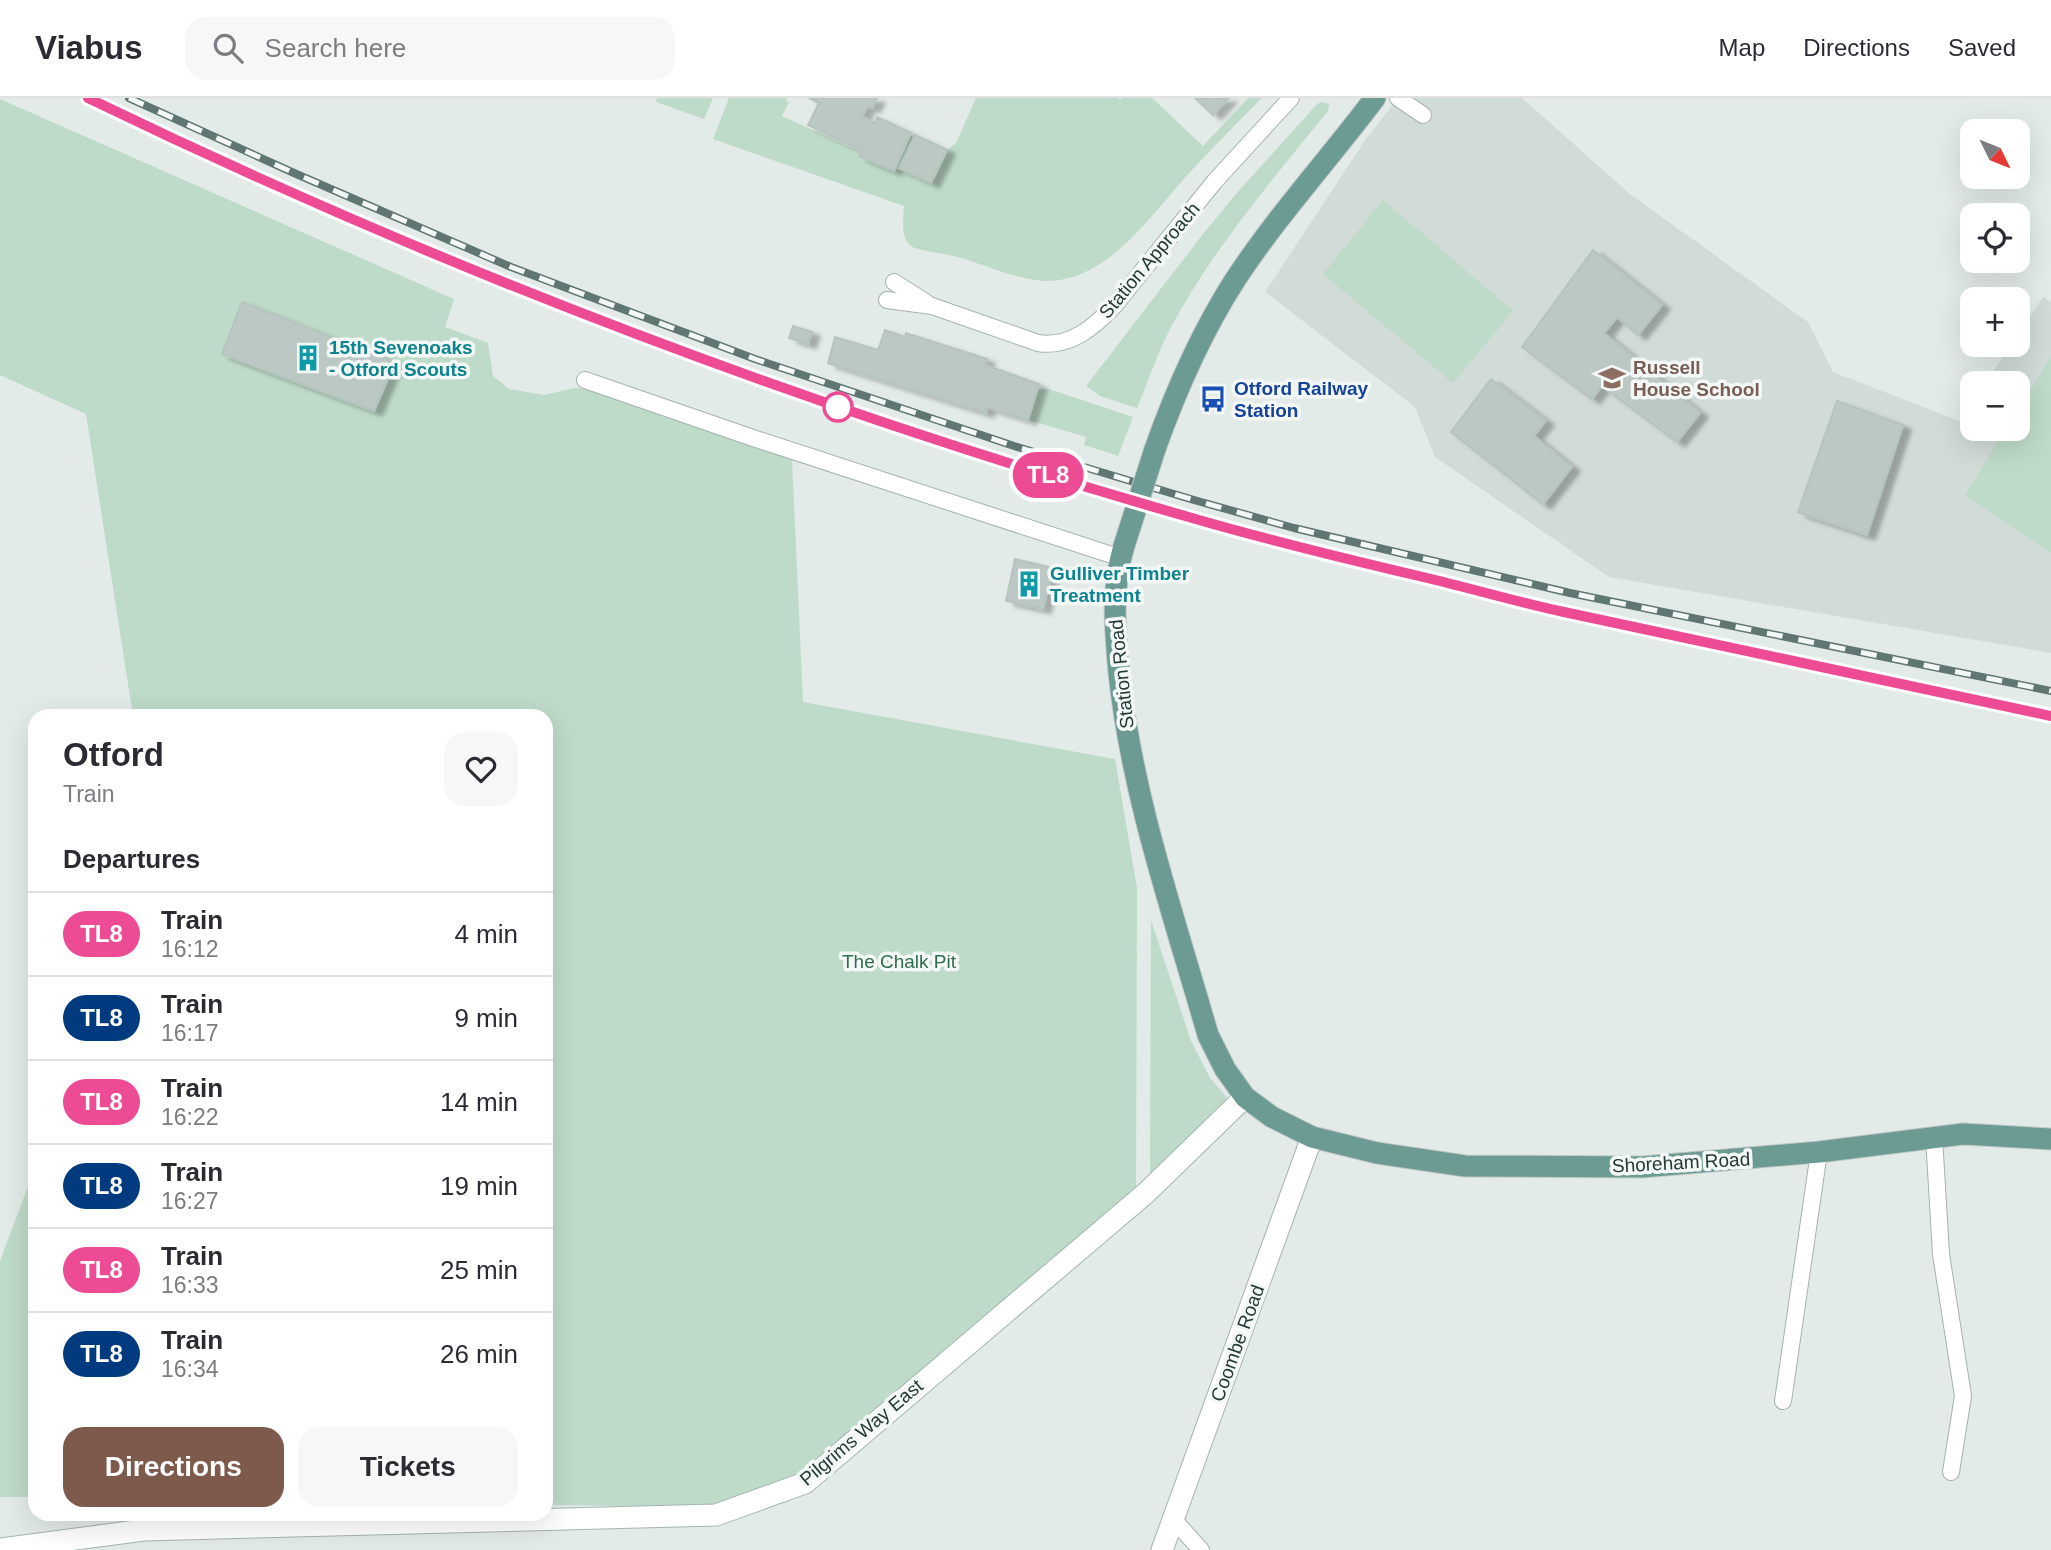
<!DOCTYPE html>
<html lang="en">
<head>
<meta charset="utf-8">
<style>
	:root { --surface:#fff; --page:#f7f7f7; --text:#2b2b33; --muted:#7c7c81; --line:#e1e1e2; --accent:#7d5a4c }
	body { margin:0; font-family:Arial,sans-serif; background:var(--page); color:var(--text); height:100vh; display:flex; flex-direction:column; font-size:26px; white-space:nowrap }
	* { box-sizing:border-box; margin:0 }
	p { font-size:23px; color:var(--muted) }
	.icon { flex:none; width:38px; height:38px; fill:none; stroke:currentColor; stroke-width:2; stroke-linecap:round; stroke-linejoin:round }
	.map { position:relative; flex:1; overflow:hidden }
	.drawer { position:absolute; left:28px; top:611px; width:525px; height:812px; display:flex; flex-direction:column; background:var(--surface); border-radius:21px; box-shadow:0 7px 28px #0002 }
	.drawer>* { flex:none }
	.badge { padding:0 14px; border-radius:23px; font-size:24px; line-height:46px }
	.needle { width:46px; rotate:133deg }
	.tools { position:absolute; left:1960px; top:21px; display:grid; gap:14px }
	.tools a { display:grid; place-items:center; width:70px; height:70px; border-radius:14px; background:var(--surface); box-shadow:0 7px 28px #0002; font-size:35px }
	.map>.badge { position:absolute; translate:-50% -50%; box-shadow:0 0 0 4px #fff }
	h2 { padding:0 35px; font-size:26px; line-height:63px }
	.round { display:grid; place-items:center; flex:none; width:74px; height:74px; border-radius:21px; background:var(--page) }
	.head { display:flex; align-items:center; justify-content:space-between; height:119px; padding:0 35px }
	h1 { font-size:33px; font-weight:700; line-height:52px }
	.primary-button { display:flex; gap:14px; margin-top:auto; padding:14px 35px }
	.primary-button a { flex:1; height:80px; border-radius:21px; background:var(--accent); color:#fff; font-size:28px; font-weight:700; line-height:80px; text-align:center }
	.primary-button a+a { background:var(--page); color:var(--text) }
	ul { padding:0; list-style:none }
	li { display:flex; align-items:center; gap:21px; height:84px; padding:0 35px; border-top:2px solid var(--line) }
	li div { flex:1 }
	li b { display:block; font-size:26px }
	li em { font-style:normal }
	li .badge { min-width:77px; font-weight:700; text-align:center }
	header { display:flex; align-items:center; gap:42px; box-sizing:border-box; height:98px; padding:0 35px; background:var(--surface); border-bottom:2px solid var(--line) }
	header strong { font-size:33px }
	nav { display:flex; gap:38px; margin-inline-start:auto; font-size:24px }
	.search { width:490px; height:63px; background:var(--page); display:flex; align-items:center; gap:18px; box-sizing:border-box; padding:0 24px; border-radius:21px; color:var(--muted); font-size:26px }
	.map>svg:first-child { display:block }
</style>
</head>
<body>
<header>
<strong>Viabus</strong>
<div class="search"><svg class="icon" aria-label="search" viewBox="0 0 24 24"><circle cx="10" cy="10" r="6"/><path d="M15 15l6 6"/></svg>Search here</div>
<nav><a>Map</a><a>Directions</a><a>Saved</a></nav>
</header>
<div class="map">
<svg width="2051" height="1452" viewBox="0 0 2051 1452">
	<defs>
		<filter id="shadow"><feDropShadow dx="8" dy="4.5" stdDeviation="2" flood-color="#0004"/></filter>
	</defs>
	<rect width="100%" height="100%" fill="#e3ebe8"/>
	<polygon fill="#d1dbd7" points="1398,0 1522,0 1631,97 1808,224 1833,274 1959,323 1972,303 1972,331 2018,331 2018,285 1985,285 2011,247 2018,247 2018,236 2043,199 2051,204 2051,555 1609,479 1435,359 1415,309 1265,194 1366,41"/>
	<g fill="#bedac8">
		<polygon points="657,0 713,0 704,21 656,4"/>
		<path d="M729 0H787L786 3 789 4 782 18 861 54 859 58 893 73 910 37 914 39 899 70 931 85 947 52 956 45 976 0H1118L1120 2 1122 0H1152L1203 48 1248 0H1262C1238 24 1214 48 1191 73 1153 114 1108 184 1046 183 1014 182 983 165 953 158 913 148 899 159 904 108L713 41Z"/>
		<polygon points="0,1 454,201 445,229 488,245 493,278 509,291 544,297 574,290 587,291 792,362 803,604 1115,661 1137,790 1136,1092 800,1375 770,1390 709,1409 546,1407 546,618 133,618 86,316 0,277"/>
		<path d="M1322 4 1329 6 1328 13C1272 82 1212 152 1170 231 1157 256 1148 284 1137 310L1100 298 1086 288 1203 136 1235 97 1317 6Z"/>
		<polygon points="1383,102 1513,213 1453,285 1323,176"/>
		<polygon points="2051,259 2051,455 1965,397 2006,331 2018,331 2018,312"/>
		<polygon points="1049,291 1133,319 1118,358 1084,347 1086,339 1028,322 1037,292"/>
		<polygon points="1151,822 1191,943 1210,980 1230,1003 1150,1081"/>
		<polygon points="35,1070 35,1399 0,1399 0,1163"/>
	</g>
	<g fill="#bbc8c4" stroke="#b6c4bf" stroke-width="2" filter="url(#shadow)">
		<polygon points="809,0 877,0 872,10 867,8 862,19 875,25 877,19 911,35 894,73 859,58 861,52 808,27 819,5"/>
		<polygon points="1195,0 1229,0 1213,17"/>
		<polygon points="915,37 947,52 931,85 899,70"/>
		<polygon points="1593,152 1662,207 1638,237 1617,219 1604,235 1700,315 1677,344 1602,288 1592,301 1522,249"/>
		<polygon points="242,204 395,264 374,313 222,256"/>
		<polygon points="793,228 812,234 808,246 789,240"/>
		<polygon points="885,232 905,239 906,235 987,261 985,267 1039,286 1028,322 987,309 986,315 828,265 835,239 878,252"/>
		<polygon points="1491,281 1546,323 1534,338 1572,369 1543,406 1451,334"/>
		<polygon points="1837,303 1903,327 1867,437 1798,414"/>
		<polygon points="1015,461 1053,470 1043,511 1006,503"/>
	</g>
	<g fill="none" stroke-linecap="round" stroke-linejoin="round">
		<g stroke="#a6b2af" stroke-width="18">
			<g id="lane">
				<polyline points="1398,0 1423,17"/>
				<polyline points="894,184 927,205"/>
				<path d="M887 202 932 208 1038 245C1070 250 1094 229 1114 208L1215 83 1291 0"/>
				<polyline points="585,282 756,341 1121,460"/>
				<polyline points="1934,1039 1941,1156 1963,1298 1951,1374"/>
				<polyline points="1783,1303 1819,1054"/>
				<polyline points="1173,1421 1201,1452"/>
			</g>
		</g>
		<g stroke="#a6b2af" stroke-width="23">
			<polyline id="street" points="1162,1452 1312,1039"/>
		</g>
		<g stroke="#a3b5b1" stroke-width="23">
			<polyline id="secondary" points="0,1451 144,1432 716,1417 805,1385 1146,1095 1245,999"/>
		</g>
		<g stroke="#c2c8c7" stroke-width="23">
			<g id="primary">
				<path d="M1155 351C1176 292 1201 235 1235 182 1277 118 1329 61 1375 0"/>
				<path d="M1124 448C1111 491 1115 531 1119 575 1132 699 1174 818 1208 937L1225 971 1245 999 1272 1019 1312 1039 1377 1055 1465 1068 1642 1069 1819 1054 1963 1036 2051 1041"/>
			</g>
		</g>
		<use href="#lane" stroke="#fff" stroke-width="16"/>
		<use href="#street" stroke="#fff" stroke-width="21"/>
		<use href="#secondary" stroke="#fff" stroke-width="21"/>
		<use href="#primary" stroke="#6c9b94" stroke-width="21"/>
		<g stroke="#5f7672" stroke-width="8">
			<g id="rail">
				<path d="M88 0C442 172 813 312 1192 420 1272 443 1352 462 1433 482 1638 532 1845 573 2051 618"/>
				<polyline points="129,0 294,75 511,169 755,261 1014,348 1194,402 1294,430 1570,495 2051,593"/>
			</g>
		</g>
		<use href="#rail" stroke="#f3f8f6" stroke-width="5" stroke-dasharray="16" stroke-linecap="butt"/>
		<g stroke="#c2c8c7" stroke-width="23" stroke-linecap="butt">
			<polyline id="primary-bridge" points="1124,448 1155,351"/>
		</g>
		<use href="#primary-bridge" stroke="#6c9b94" stroke-width="21"/>
	</g>
	<g fill="none" stroke-linecap="round" stroke-linejoin="round">
		<g stroke="#fff" stroke-width="16">
			<path id="line" d="M88 0C443 172 813 312 1192 420 1268 442 1346 461 1423 479 1470 490 1517 504 1564 514 1726 549 1889 583 2051 618"/>
		</g>
		<use href="#line" stroke="#ee4b95" stroke-width="10"/>
	</g>
	<defs>
		<g id="building-bare" transform="scale(2.1)"><path d="M-4-6H4V6H1V3H-1V6H-4ZM-2.5-4.3h1.7v1.8h-1.7ZM.8-4.3h1.7v1.8H.8ZM-2.5-1h1.7V.8h-1.7ZM.8-1h1.7V.8H.8Z" fill="#0f9aa8" stroke="#f3f8f6" stroke-width="2.5" paint-order="stroke"/></g>
		<g id="school-bare" transform="scale(2.1)"><path d="M0-5L7-2L0 1L-7-2ZM-4 1L0 2.5L4 1V4Q0 6-4 4Z" fill="#8d6e63" stroke="#f3f8f6" stroke-width="2.5" paint-order="stroke"/></g>
		<g id="bus-bare" transform="scale(2.1)"><path d="M-5-6H5V4H4V6H2V4H-2V6H-4V4H-5ZM-3.5-4V0h7V-4ZM-3.5 1.2v1.5H-2V1.2ZM2 1.2v1.5H3.5V1.2Z" fill="#1a4fb4" stroke="#f3f8f6" stroke-width="2.5" paint-order="stroke"/></g>
	</defs>
	<g fill-rule="evenodd">
		<use href="#building-bare" x="308" y="260"/>
		<use href="#school-bare" x="1612" y="280"/>
		<use href="#bus-bare" x="1213" y="301"/>
		<use href="#building-bare" x="1029" y="486"/>
	</g>
	<circle fill="#fff" stroke="#ee4b95" stroke-width="3.5" cx="838" cy="309" r="14"/>
	<g text-anchor="middle" stroke-width="7" stroke-linejoin="round" paint-order="stroke">
		<g font-size="19" fill="#253a37" stroke="#f3f8f6">
			<text transform="translate(1149 162) rotate(-50)" y="7">Station Approach</text>
			<text transform="translate(1121 576) rotate(-96)" y="7">Station Road</text>
			<text transform="translate(1681 1064) rotate(-3)" y="7">Shoreham Road</text>
			<text transform="translate(1237 1245) rotate(-70)" y="7">Coombe Road</text>
			<text transform="translate(861 1334) rotate(-40)" y="7">Pilgrims Way East</text>
		</g>
		<g font-size="19" font-weight="bold" fill="#0d838f" stroke="#f3f8f6" text-anchor="start">
			<text x="329" y="256">15th Sevenoaks<tspan x="329" dy="22">- Otford Scouts</tspan></text>
			<text x="1050" y="482">Gulliver Timber<tspan x="1050" dy="22">Treatment</tspan></text>
		</g>
		<g font-size="19" font-weight="bold" fill="#785e54" stroke="#f3f8f6" text-anchor="start">
			<text x="1633" y="276">Russell<tspan x="1633" dy="22">House School</tspan></text>
		</g>
		<g font-size="19" font-weight="bold" fill="#164399" stroke="#f3f8f6" text-anchor="start">
			<text x="1234" y="297">Otford Railway<tspan x="1234" dy="22">Station</tspan></text>
		</g>
		<g font-size="19" fill="#336d4f" stroke="#f3f8f6">
			<text x="899" y="870">The Chalk Pit</text>
		</g>
	</g>
</svg>
<div class="tools">
<a><svg class="needle" viewBox="-14 -14 28 28"><path d="M0-13l5 13h-10z" fill="#e53935"/><path d="M0 13l5-13h-10z" fill="#7c7c81"/></svg></a>
<a><svg class="icon" aria-label="locate" viewBox="0 0 24 24"><circle cx="12" cy="12" r="6"/><path d="M12 2v4M12 18v4M2 12h4M18 12h4"/></svg></a>
<a>+</a>
<a>−</a>
</div>
<b class="badge" style="left:1048px;top:377px;background:#ee4b95;color:#fff">TL8</b>
<section class="drawer">
<div class="head"><div><h1>Otford</h1><p>Train</p></div><a class="round"><svg class="icon" aria-label="heart" viewBox="0 0 24 24"><path d="M12 20l-8-8c-3-5 5-10 8-4 3-6 11-1 8 4z"/></svg></a></div>
<h2>Departures</h2>
<ul>
<li><span class="badge" style="background:#ee4b95;color:#fff">TL8</span><div><b>Train</b><p>16:12</p></div><em>4 min</em></li>
<li><span class="badge" style="background:#003b80;color:#fff">TL8</span><div><b>Train</b><p>16:17</p></div><em>9 min</em></li>
<li><span class="badge" style="background:#ee4b95;color:#fff">TL8</span><div><b>Train</b><p>16:22</p></div><em>14 min</em></li>
<li><span class="badge" style="background:#003b80;color:#fff">TL8</span><div><b>Train</b><p>16:27</p></div><em>19 min</em></li>
<li><span class="badge" style="background:#ee4b95;color:#fff">TL8</span><div><b>Train</b><p>16:33</p></div><em>25 min</em></li>
<li><span class="badge" style="background:#003b80;color:#fff">TL8</span><div><b>Train</b><p>16:34</p></div><em>26 min</em></li>
</ul>
<div class="primary-button"><a>Directions</a><a>Tickets</a></div>
</section>
</div>
</body>
</html>
